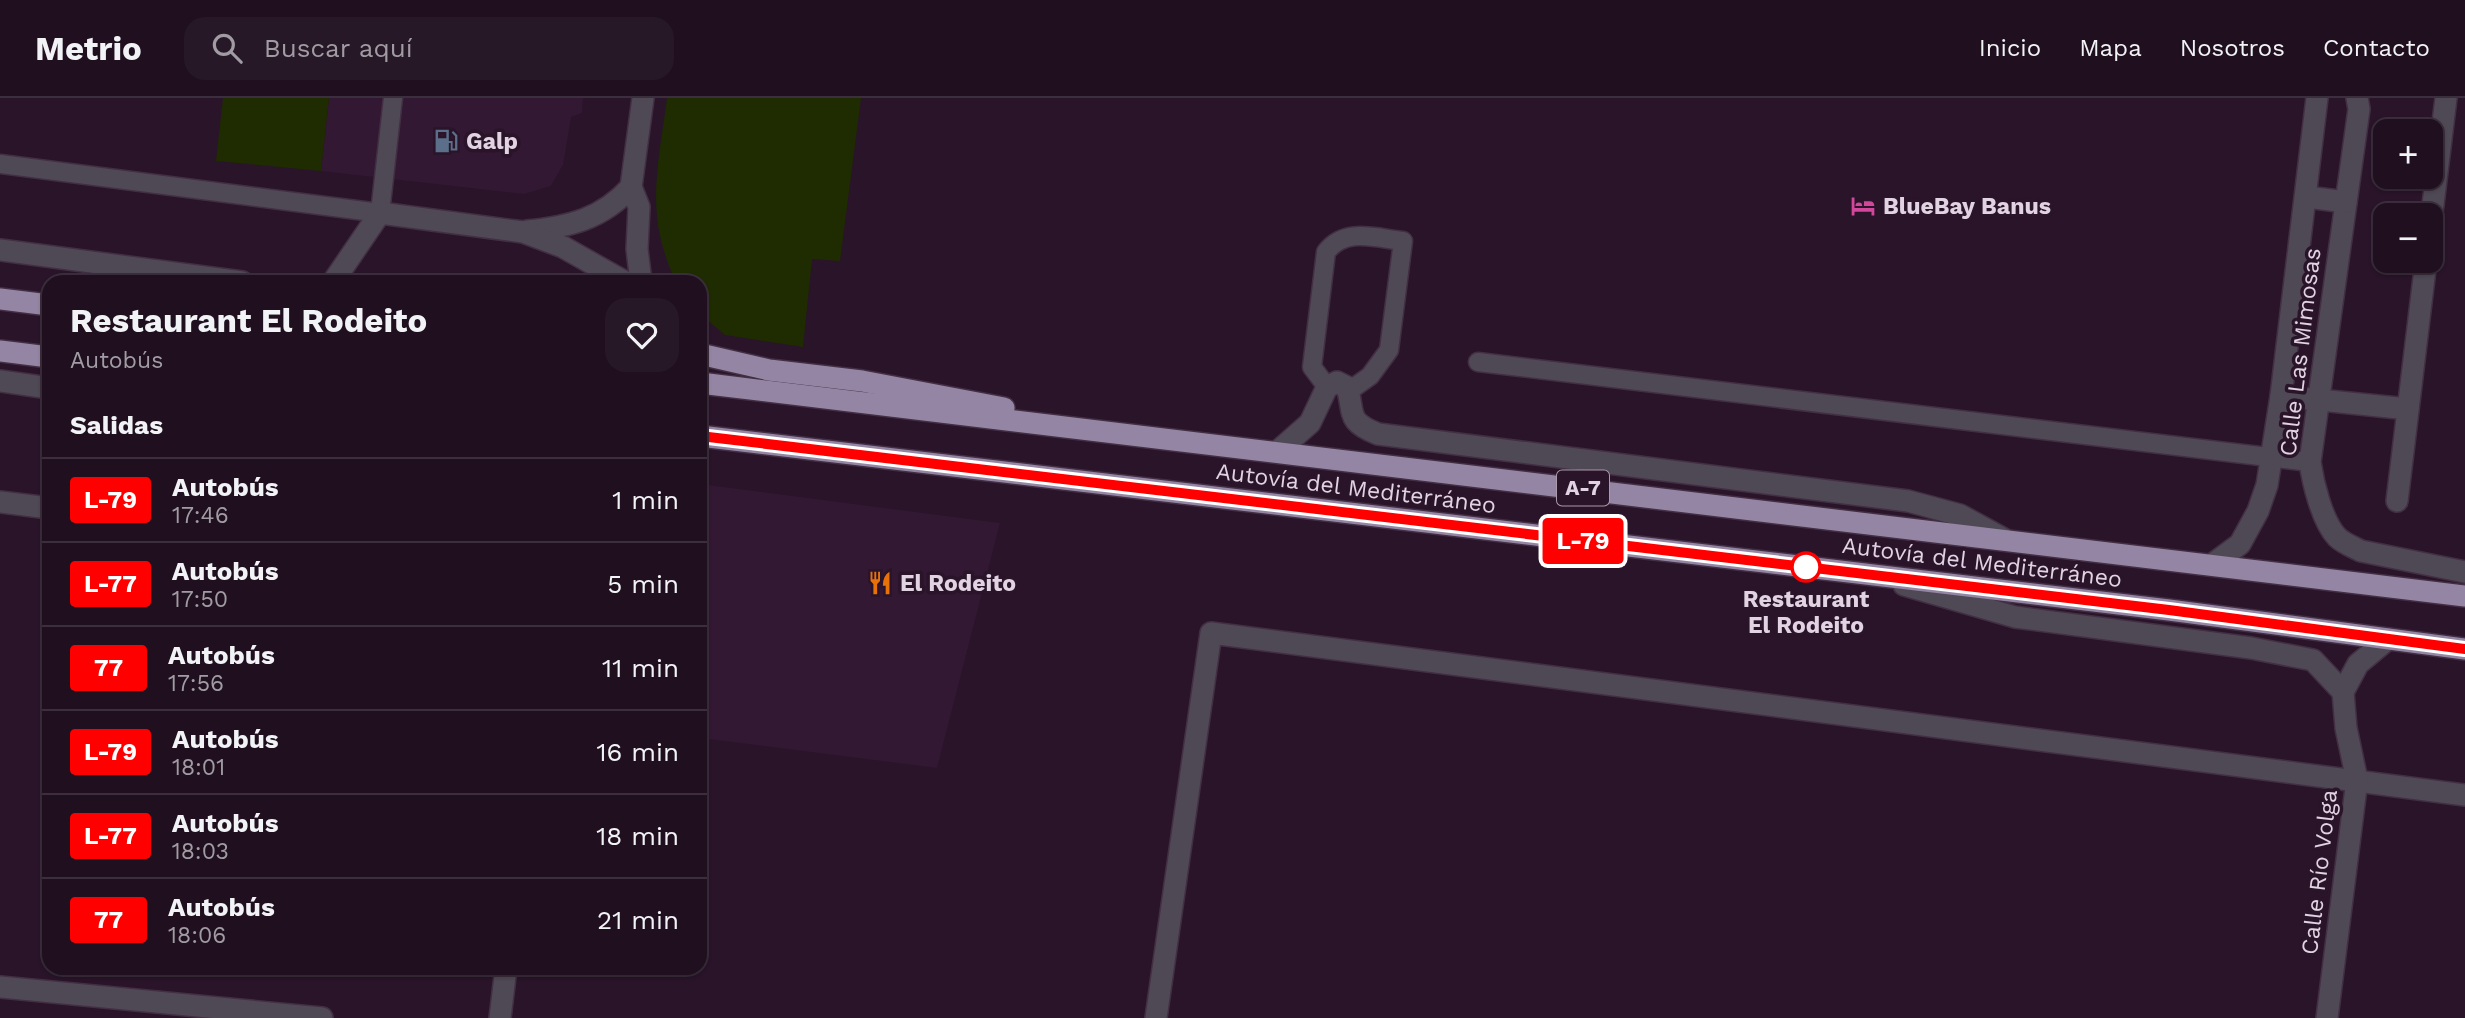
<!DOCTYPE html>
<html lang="es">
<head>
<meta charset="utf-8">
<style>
	:root { --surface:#1f0f1f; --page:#271828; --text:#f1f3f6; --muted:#a19ca4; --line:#3c2f3d }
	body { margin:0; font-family:"Work Sans",sans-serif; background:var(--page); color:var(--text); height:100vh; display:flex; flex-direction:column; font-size:26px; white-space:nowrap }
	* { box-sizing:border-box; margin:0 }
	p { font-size:23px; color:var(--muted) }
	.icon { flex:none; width:38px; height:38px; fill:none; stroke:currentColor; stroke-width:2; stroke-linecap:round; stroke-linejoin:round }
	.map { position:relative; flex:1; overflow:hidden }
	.panel { position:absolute; left:42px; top:177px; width:665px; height:700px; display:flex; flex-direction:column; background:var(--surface); border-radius:21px; box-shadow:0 2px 5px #0004,0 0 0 2px var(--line) }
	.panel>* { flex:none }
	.badge { padding:0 14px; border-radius:5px; font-size:24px; line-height:46px }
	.controls { position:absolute; left:2373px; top:21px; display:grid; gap:14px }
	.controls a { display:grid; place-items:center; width:70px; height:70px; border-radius:14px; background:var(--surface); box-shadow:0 2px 5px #0004,0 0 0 2px var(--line); font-size:35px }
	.map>.badge { position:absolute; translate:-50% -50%; box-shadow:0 0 0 4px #fff }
	h2 { padding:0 28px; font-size:26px; line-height:63px }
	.round { display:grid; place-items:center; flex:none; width:74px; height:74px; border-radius:21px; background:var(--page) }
	.overview { display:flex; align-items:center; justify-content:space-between; height:119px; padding:0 28px }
	h1 { font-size:33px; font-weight:700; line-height:52px }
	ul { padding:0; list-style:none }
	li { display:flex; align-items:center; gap:21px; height:84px; padding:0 28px; border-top:2px solid var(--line) }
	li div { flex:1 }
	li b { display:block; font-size:26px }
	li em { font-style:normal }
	li .badge { min-width:77px; font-weight:700; text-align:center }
	header { display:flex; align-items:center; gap:42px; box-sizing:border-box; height:98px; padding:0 35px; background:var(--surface); border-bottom:2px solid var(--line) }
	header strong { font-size:33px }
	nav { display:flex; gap:38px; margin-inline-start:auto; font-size:24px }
	.search { width:490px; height:63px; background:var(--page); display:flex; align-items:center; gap:18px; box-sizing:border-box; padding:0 24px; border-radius:21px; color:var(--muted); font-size:26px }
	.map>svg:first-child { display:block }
</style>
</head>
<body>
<header>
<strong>Metrio</strong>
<div class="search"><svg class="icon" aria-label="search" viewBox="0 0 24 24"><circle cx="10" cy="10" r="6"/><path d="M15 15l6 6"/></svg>Buscar aquí</div>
<nav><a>Inicio</a><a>Mapa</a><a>Nosotros</a><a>Contacto</a></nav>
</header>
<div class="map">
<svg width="2465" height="920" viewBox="0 0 2465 920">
	<rect width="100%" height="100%" fill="#291429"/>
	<g fill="#321833">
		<polygon points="329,0 583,0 582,15 571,19 563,67 551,88 524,96 321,73"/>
		<polygon points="700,386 1000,425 937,670 700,640"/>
	</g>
	<g fill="#1f2c01">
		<polygon points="223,0 329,0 321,73 216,63"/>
		<path d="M667 0H861L840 163 812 161 803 249 725 237 700 216V184H676C644 116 658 71 667 0Z"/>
	</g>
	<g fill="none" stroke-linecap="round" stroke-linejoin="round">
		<g stroke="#432f43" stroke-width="21">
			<g id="lane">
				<polyline points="0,66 380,115 393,0"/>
				<polyline points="1478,264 2310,364"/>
				<path d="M1327 289 1312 269 1326 154C1345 129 1375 140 1403 143L1389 252 1370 278 1349 293"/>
			</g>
		</g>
		<g stroke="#432f43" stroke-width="24">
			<g id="street">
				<path d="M2357 0 2359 11 2310 364C2313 385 2322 423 2337 439 2343 445 2353 449 2361 453L2465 474"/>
				<polyline points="2307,99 2346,104"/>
				<polyline points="2431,123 2446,0"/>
				<path d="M527 133C569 129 602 121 631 89"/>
				<polyline points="0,152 242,184"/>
				<polyline points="333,184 380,115 523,134 563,149 625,184"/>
				<polyline points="641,184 637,151 639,109 631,89 643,0"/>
				<polyline points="0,283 49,290"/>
				<polyline points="2281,298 2408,311"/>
				<path d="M1277 354 1310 325 1327 289 1337 284 1347 289C1355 315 1345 323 1378 336L1908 403 1960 417 2004 441"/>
				<polyline points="2397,403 2426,163"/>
				<polyline points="0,404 49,410"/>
				<polyline points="2213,466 2240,446 2258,413 2267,387 2281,298 2317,0"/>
				<polyline points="1904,487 2015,519 2251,550 2313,562 2343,594"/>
				<polyline points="2343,594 2358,566 2388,541"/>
				<polyline points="0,889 322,920"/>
				<polyline points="500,920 506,870"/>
				<polyline points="1156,920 1211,535 2465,697"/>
				<polyline points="2327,920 2357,682 2346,630 2343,594"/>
			</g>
		</g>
		<g stroke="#432f43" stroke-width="24">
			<g id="highway">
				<polyline points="0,201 49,207"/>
				<polyline points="0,253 49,259"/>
				<polyline points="700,256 769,272 862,283 1004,310"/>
				<polyline points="700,285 2465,498"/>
				<polyline points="700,338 2169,512 2465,551"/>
			</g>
		</g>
		<use href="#lane" stroke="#4f4955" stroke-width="18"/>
		<use href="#street" stroke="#4f4955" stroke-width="21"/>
		<use href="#highway" stroke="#9585a4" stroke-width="21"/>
	</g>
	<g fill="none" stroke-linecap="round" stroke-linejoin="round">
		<g stroke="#fff" stroke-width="16">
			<polyline id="line" points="700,338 2169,512 2465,551"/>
		</g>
		<use href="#line" stroke="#f00" stroke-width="10"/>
	</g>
	<defs>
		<g id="fuel-bare" transform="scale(1.89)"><path d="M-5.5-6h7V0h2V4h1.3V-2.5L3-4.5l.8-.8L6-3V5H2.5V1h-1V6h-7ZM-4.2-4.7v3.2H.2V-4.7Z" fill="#5c6f8a" stroke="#291429" stroke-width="2.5" paint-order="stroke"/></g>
		<g id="hotel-bare" transform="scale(1.89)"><path d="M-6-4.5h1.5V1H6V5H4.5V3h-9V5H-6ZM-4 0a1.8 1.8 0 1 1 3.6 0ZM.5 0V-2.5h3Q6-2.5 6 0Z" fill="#d1479c" stroke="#291429" stroke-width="2.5" paint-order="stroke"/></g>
		<g id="restaurant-bare" transform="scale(1.89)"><path d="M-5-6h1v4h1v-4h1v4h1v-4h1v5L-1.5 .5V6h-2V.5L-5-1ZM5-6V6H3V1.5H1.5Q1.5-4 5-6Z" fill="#e8710a" stroke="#291429" stroke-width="2.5" paint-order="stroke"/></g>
	</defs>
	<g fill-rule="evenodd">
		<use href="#fuel-bare" x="446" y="43"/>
		<use href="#hotel-bare" x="1863" y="108"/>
		<use href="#restaurant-bare" x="880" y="485"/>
	</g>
	<circle fill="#fff" stroke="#f00" stroke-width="3.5" cx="1806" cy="469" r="14"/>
	<g text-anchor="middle" stroke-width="7" stroke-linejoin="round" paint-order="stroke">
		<rect fill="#291429" stroke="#aa9aaa" stroke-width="2" x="1557" y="372.5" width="52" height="35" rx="5"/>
		<g font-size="21" font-weight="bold" fill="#e1d3e1">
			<text x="1583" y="397">A-7</text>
		</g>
		<g font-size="23" font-weight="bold" fill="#e1d3e1" stroke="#291429" text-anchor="start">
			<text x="466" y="51">Galp</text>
			<text x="1883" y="116">BlueBay Banus</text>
			<text x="900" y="493">El Rodeito</text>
		</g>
		<g font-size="23" fill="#e1d3e1" stroke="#291429">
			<text transform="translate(2300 254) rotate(-83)" y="8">Calle Las Mimosas</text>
			<text transform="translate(1356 390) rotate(7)" y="8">Autovía del Mediterráneo</text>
			<text transform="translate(1982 464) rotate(7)" y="8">Autovía del Mediterráneo</text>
			<text transform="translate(2319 774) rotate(-83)" y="8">Calle Río Volga</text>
		</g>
		<g font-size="23" font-weight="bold" fill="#e1d3e1" stroke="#291429">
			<text x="1806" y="509">Restaurant<tspan x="1806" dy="26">El Rodeito</tspan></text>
		</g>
	</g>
</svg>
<div class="controls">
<a>+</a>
<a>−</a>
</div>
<b class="badge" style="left:1583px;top:443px;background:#f00;color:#fff">L-79</b>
<section class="panel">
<div class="overview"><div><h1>Restaurant El Rodeito</h1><p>Autobús</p></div><a class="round"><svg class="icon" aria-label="heart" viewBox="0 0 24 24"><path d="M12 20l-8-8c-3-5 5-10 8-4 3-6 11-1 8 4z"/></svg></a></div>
<h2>Salidas</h2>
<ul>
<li><span class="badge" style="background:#f00;color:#fff">L-79</span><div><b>Autobús</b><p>17:46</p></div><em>1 min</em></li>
<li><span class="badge" style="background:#f00;color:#fff">L-77</span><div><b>Autobús</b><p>17:50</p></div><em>5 min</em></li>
<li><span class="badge" style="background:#f00;color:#fff">77</span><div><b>Autobús</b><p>17:56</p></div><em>11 min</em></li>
<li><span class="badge" style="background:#f00;color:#fff">L-79</span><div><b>Autobús</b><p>18:01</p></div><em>16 min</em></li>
<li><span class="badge" style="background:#f00;color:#fff">L-77</span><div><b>Autobús</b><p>18:03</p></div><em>18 min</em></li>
<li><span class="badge" style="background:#f00;color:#fff">77</span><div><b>Autobús</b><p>18:06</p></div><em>21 min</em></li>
</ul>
</section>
</div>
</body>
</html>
